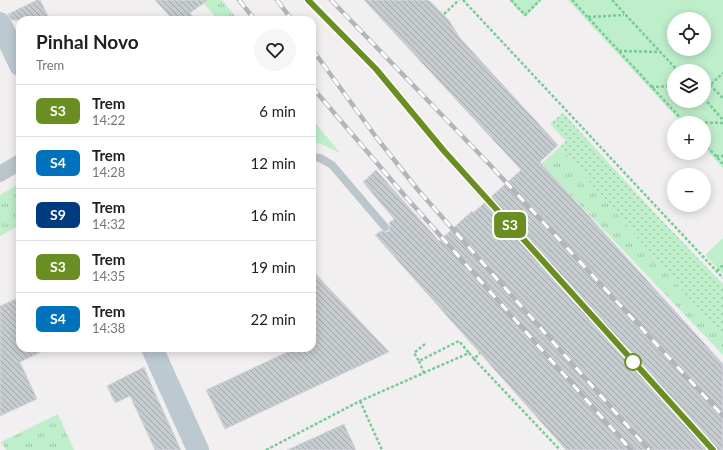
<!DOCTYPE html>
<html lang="pt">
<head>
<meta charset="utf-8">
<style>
	:root { --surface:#fff; --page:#f6f6f6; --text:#202124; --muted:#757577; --line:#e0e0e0 }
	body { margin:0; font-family:Lato,sans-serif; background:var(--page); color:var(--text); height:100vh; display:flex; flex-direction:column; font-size:15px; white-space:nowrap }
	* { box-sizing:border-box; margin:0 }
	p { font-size:13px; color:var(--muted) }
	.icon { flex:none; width:22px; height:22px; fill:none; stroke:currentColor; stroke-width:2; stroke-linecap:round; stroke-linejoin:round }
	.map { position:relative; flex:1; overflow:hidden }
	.side { position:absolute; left:16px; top:16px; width:300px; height:336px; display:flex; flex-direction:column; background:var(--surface); border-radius:12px; box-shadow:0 2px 10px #0003 }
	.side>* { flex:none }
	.badge { padding:0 8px; border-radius:6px; font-size:14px; line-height:26px }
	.buttons { position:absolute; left:667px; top:12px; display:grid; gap:8px }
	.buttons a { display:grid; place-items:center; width:44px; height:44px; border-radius:50%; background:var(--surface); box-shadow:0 2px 10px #0003; font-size:20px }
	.map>.badge { position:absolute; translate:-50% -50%; box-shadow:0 0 0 2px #fff }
	.round { display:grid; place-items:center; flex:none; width:42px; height:42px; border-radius:21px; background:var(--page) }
	.headline { display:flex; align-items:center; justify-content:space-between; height:68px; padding:0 20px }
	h1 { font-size:19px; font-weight:700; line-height:30px }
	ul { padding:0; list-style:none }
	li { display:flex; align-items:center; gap:12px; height:52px; padding:0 20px; border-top:1px solid var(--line) }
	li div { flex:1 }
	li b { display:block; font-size:15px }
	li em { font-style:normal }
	li .badge { min-width:44px; font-weight:700; text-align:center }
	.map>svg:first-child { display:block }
</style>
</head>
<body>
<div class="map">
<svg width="723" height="450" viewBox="0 0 723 450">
	<defs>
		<pattern id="grass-tufts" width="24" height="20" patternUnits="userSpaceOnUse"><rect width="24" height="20" fill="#bfeecb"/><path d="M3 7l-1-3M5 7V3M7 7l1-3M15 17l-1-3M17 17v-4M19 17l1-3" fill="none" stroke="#9dc4a8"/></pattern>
		<pattern id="garden-dots" width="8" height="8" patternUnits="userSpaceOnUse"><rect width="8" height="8" fill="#bfeecb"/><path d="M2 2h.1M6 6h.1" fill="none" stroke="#9dc4a8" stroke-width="1.8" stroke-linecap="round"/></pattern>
		<pattern id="building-back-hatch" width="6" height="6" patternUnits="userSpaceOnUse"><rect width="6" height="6" fill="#c6cbcf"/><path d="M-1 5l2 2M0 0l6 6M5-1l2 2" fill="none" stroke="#a3a8ab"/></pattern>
	</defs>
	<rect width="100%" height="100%" fill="#f2eff0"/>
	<g fill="url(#grass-tufts)">
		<polygon points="201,0 222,0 238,20 218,20"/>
		<polygon points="312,119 340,153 319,143 312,144"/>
		<polygon points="560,147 723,338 723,355 541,164"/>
		<polygon points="20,183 20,225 0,236 0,195"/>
		<polygon points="58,414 74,450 6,450 1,442"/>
	</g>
	<g fill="#bfeecb" fill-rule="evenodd">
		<polygon points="509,0 542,0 525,17"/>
		<path d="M568 0H723V168L704 147V123H682ZM674 19H704V49H674ZM674 71H704V101H674Z"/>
		<polygon points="723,238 723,274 705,255"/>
	</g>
	<polygon fill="url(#garden-dots)" points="563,113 664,223 723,284 723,338 560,147 566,141 550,124"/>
	<g fill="url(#building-back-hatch)" stroke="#d4d7db">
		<polygon points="37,0 40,0 50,20 12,20 8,14"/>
		<polygon points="155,0 208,0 190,13 196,20 173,20"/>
		<polygon points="364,0 428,0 432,3 448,19 460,38 558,145 540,162 723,364 723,450 566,450 375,235 381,231 386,232 389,231 390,226 389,223 394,219 363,182 376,170 439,241 472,211 473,213 521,170"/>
		<polygon points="312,270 389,352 225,429 206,390 296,348 312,348"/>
		<polygon points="20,297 20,348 49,348 20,362 37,399 0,416 0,306"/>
		<polygon points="144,367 151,384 181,450 155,450 130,396 115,403 107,386"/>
		<polygon points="344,424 356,450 287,450"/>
	</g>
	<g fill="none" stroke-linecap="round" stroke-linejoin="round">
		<g stroke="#78cc97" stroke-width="2.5" stroke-dasharray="3 2" stroke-linecap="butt">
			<polyline points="463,0 723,278"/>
			<polyline points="511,0 525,15 540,0"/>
			<polyline points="572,0 685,123"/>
			<polyline points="612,0 678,71"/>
			<polyline points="444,14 459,0"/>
			<polyline points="588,17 624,15"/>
			<polyline points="619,51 660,52"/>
			<polyline points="710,85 723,98"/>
			<polyline points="651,87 674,86"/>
			<polyline points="704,91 723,73"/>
			<polyline points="704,98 723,120"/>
			<polyline points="685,122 723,123"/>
			<polyline points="704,143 723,164"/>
			<polyline points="716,156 723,156"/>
			<polyline points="717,271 723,265"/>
			<polyline points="425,344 414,353 419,361 459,341 469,353"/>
			<polyline points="474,359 560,450"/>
			<polyline points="419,361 424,373"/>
			<polyline points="360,401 382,450"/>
			<polyline points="266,450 360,401 469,353 474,359 480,353"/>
		</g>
		<polyline stroke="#bbc6cc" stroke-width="8" points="312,157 320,158 332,165 385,227"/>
		<polyline stroke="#bbc6cc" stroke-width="16" points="0,174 20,162"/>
		<g stroke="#bcc9d1" stroke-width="22">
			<polyline points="0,23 20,65"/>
			<polyline points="152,348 198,450"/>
		</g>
		<g stroke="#b2b6ba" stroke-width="4.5">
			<g id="rail">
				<polyline points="239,0 255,20"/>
				<polyline points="277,0 292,20"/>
				<polyline points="309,0 376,69 444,151 713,450"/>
				<polyline points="331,0 491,166 723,416"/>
				<polyline points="312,49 376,137 418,190 649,450"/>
				<polyline points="312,87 405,196 631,450"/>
			</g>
		</g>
		<use href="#rail" stroke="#fff" stroke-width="3" stroke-dasharray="9" stroke-linecap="butt"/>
	</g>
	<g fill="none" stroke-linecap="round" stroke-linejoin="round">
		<g stroke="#fff" stroke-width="9">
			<polyline id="line" points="308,0 376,69 444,151 713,450"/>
		</g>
		<use href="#line" stroke="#6b8e23" stroke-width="6"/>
	</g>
	<circle fill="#fff" stroke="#6b8e23" stroke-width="2" cx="633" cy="362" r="8"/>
</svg>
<div class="buttons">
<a><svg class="icon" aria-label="locate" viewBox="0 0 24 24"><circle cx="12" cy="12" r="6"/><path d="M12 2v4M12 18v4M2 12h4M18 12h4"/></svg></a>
<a><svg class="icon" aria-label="layers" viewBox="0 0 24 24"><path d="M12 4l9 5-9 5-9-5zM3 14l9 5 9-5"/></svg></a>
<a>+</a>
<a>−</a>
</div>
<b class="badge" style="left:510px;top:225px;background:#6b8e23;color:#fff">S3</b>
<section class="side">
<div class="headline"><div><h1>Pinhal Novo</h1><p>Trem</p></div><a class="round"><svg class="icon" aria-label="heart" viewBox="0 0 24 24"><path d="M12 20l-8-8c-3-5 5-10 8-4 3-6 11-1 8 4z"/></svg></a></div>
<ul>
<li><span class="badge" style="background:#6b8e23;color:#fff">S3</span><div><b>Trem</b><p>14:22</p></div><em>6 min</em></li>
<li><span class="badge" style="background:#0072bc;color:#fff">S4</span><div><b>Trem</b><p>14:28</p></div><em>12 min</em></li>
<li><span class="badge" style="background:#003b80;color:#fff">S9</span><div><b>Trem</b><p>14:32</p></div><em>16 min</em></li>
<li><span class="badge" style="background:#6b8e23;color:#fff">S3</span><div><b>Trem</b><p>14:35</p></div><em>19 min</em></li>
<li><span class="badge" style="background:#0072bc;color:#fff">S4</span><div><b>Trem</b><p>14:38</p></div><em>22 min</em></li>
</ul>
</section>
</div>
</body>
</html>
